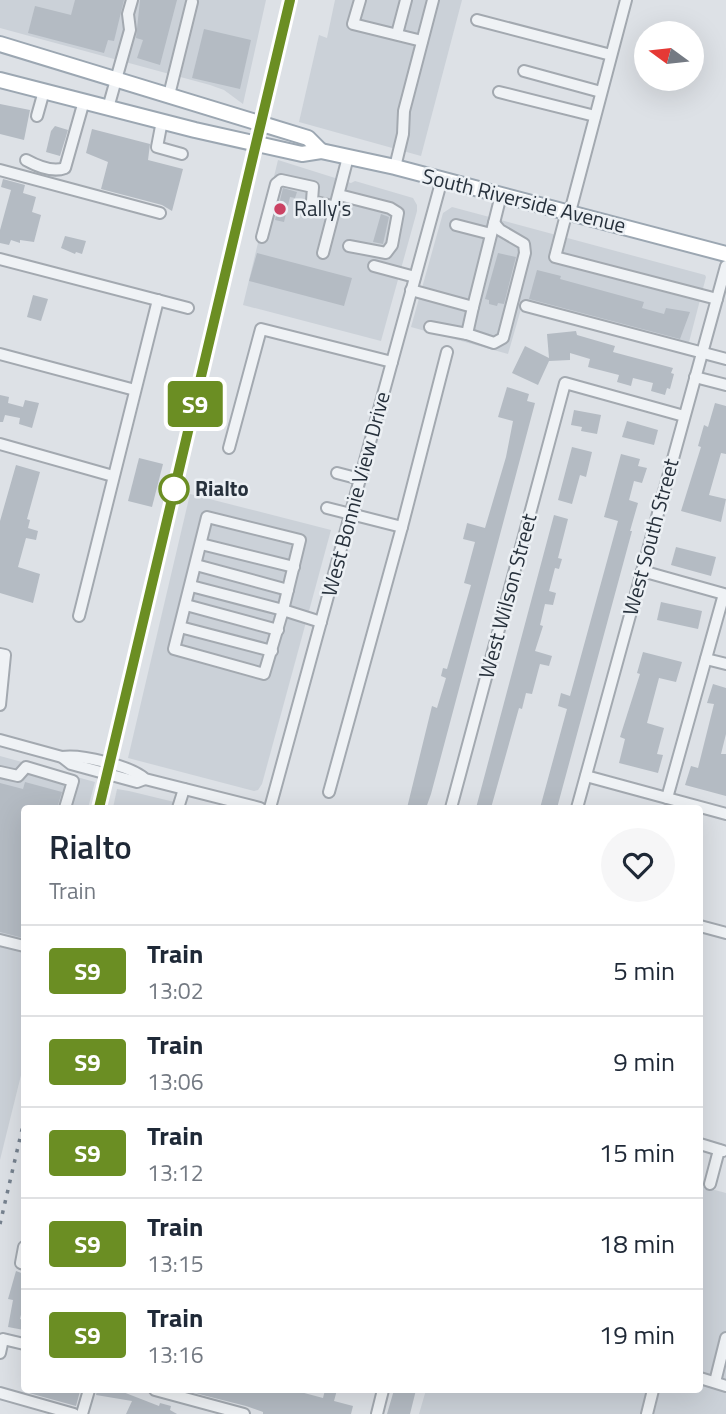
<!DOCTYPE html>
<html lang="en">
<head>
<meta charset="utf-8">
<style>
	:root { --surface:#fff; --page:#f6f6f7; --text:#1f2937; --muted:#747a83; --line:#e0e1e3 }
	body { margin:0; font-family:"Titillium Web",sans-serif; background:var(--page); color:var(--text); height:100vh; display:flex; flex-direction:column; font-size:26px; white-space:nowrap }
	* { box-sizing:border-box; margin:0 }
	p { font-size:23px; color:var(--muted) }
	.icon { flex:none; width:38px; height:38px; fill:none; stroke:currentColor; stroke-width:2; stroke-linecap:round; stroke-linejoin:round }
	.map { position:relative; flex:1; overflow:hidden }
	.drawer { position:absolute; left:21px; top:805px; width:682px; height:588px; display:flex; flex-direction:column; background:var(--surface); border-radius:7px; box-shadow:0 7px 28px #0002 }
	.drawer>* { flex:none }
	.badge { padding:0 14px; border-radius:5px; font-size:24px; line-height:46px }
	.needle { width:46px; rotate:285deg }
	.controls { position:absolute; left:634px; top:21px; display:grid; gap:14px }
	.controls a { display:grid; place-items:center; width:70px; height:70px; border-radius:50%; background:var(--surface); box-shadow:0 7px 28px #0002; font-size:35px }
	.map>.badge { position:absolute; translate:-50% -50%; box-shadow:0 0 0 4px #fff }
	.round { display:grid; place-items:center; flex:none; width:74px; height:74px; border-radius:37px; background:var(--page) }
	.summary { display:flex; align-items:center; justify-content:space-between; height:119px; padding:0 28px }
	h1 { font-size:33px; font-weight:600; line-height:52px }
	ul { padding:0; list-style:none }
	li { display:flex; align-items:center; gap:21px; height:91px; padding:0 28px; border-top:2px solid var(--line) }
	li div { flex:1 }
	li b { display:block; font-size:26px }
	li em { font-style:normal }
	li .badge { min-width:77px; font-weight:700; text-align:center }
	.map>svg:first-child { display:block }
</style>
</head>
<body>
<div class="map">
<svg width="726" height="1414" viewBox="0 0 726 1414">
	<rect width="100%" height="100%" fill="#dde1e6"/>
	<g fill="#cbd1d8">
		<polygon points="0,0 266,0 243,104 224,90 210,85 0,28"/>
		<polygon points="335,0 462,0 421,156 299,122 319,35 327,38"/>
		<polygon points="278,160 351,183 355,181 413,198 417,205 417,211 381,341 243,305"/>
		<polygon points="452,207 705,275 706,277 688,346 523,302 508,354 411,327 443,213"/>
		<polygon points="190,494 331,530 262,784 258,790 254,791 128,758"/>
		<polygon points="0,756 95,782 88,808 24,808 24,1063 0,1160"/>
		<polygon points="117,789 129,791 199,808 113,808"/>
		<polygon points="700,1186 726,1193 726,1414 419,1414 426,1390 700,1390"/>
	</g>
	<g fill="#b4bbc3">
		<polygon points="75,0 124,0 114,41 108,40 104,53 28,33 35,6 71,15"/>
		<polygon points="140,0 177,0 160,65 137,58 143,40 136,38"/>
		<polygon points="204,29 251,40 240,89 192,78"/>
		<polygon points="0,104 30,110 24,140 0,134"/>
		<polygon points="55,126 68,130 60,156 46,152 51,131"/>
		<polygon points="92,129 150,144 148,160 183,169 172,211 162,205 101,189 108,162 86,153"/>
		<polygon points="3,179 25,185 23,193 36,197 32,212 41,215 34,242 20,240 20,243 11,240 9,245 0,243 0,230 11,190 1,187"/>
		<polygon points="283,188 297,192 295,198 290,197 284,222 275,220"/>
		<polygon points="381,214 389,217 383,244 373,242"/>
		<polygon points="65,236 86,241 82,254 76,252 75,254 61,248"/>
		<polygon points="257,253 352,278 344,306 249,281"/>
		<polygon points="498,253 516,257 504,304 498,303 497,306 489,304 489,300 485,299"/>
		<polygon points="537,270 561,276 560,279 644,302 642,308 664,314 666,308 690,312 680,339 529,299"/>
		<polygon points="33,295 48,299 41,321 27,317"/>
		<polygon points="576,331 577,335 615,346 613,352 673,368 671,373 674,374 670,389 667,388 665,395 651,391 653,383 633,378 631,386 617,382 619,375 588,367 590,359 570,353 570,360 549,361 538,385 512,373 525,346 549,358 547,334"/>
		<polygon points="507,387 529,394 527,401 535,403 431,794 426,808 407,808 432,706 437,708 446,678 441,676 443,668 447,669 471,585 464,583 475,542 463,539 467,523 485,528 506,457 513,421 498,417"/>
		<polygon points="0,395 9,397 8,403 23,407 25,400 39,403 32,428 19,424 20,418 5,415 3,422 0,422"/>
		<polygon points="715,403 726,406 726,454 721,453 709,495 726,499 721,522 681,511 701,447 698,446 704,425 708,427"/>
		<polygon points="574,410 601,415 597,434 581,431 582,427 571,425"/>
		<polygon points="627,421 658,430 654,445 622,437"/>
		<polygon points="572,447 592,452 586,477 580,475 572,504 558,500"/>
		<polygon points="621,454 640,459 638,466 647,468 642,483 634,481 629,500 638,503 630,531 632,531 557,808 540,808 567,709 558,706 561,693 570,696 618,521 604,517"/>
		<polygon points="139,458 163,464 152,507 128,501"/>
		<polygon points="16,465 40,472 27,519 30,520 28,528 38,531 36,540 26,538 18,567 40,574 33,603 0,593 0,521"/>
		<polygon points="554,515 568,519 558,558 562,559 559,569 555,568 549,591 556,593 553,605 545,604 540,625 543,626 535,651 552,656 549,666 540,664 532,694 526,693 522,709 519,708 491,808 476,808"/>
		<polygon points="676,547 716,557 711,576 671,565"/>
		<polygon points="661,602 702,611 698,629 657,620"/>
		<polygon points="643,652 682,662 676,682 659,678 647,723 664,728 657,754 663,755 658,773 619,763 625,739 620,737 640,674 637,673"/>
		<polygon points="713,684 726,688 726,734 721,754 726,754 726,796 685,785 691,766 698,768 714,704 707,703"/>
		<polygon points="25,782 62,792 57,808 24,808 23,938 0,932 0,783 23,789"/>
		<polygon points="16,1271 24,1274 24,1302 20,1319 24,1320 24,1330 8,1327 13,1300 8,1299"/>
		<polygon points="29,1390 69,1390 80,1391 76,1406 29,1393"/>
		<polygon points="97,1390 123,1390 123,1392 159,1406 160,1403 171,1406 170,1410 177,1414 126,1414 132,1401 96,1395"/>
		<polygon points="183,1390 293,1390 323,1398 325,1390 337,1390 334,1401 353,1406 351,1414 263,1414 263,1412 246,1406"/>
		<polygon points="394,1390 416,1390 410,1414 387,1414"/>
	</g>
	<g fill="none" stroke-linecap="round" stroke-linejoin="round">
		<g stroke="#a3a9b0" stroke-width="14">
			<g id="minor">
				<polyline points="360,0 353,24 422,41"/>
				<polyline points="477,20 611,55"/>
				<polyline points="397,34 406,0"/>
				<polyline points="524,71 601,92"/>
				<polyline points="499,92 595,116"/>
				<polyline points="169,95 192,2"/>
				<polyline points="108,108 130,30 128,14 132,0"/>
				<polyline points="37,116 44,91"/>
				<polyline points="162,121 157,147 182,154"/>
				<path d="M26 160C37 166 52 173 65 168L84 101"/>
				<polyline points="395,167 403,134 404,111 433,0"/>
				<polyline points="0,170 160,213"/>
				<polyline points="339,195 390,208 398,213 392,245 386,253 349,246"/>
				<polyline points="567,211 555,257 717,299"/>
				<polyline points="570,212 626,0"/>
				<polyline points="456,225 491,234"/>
				<polyline points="262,237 276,184 281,180 313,187 312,201 336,207"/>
				<polyline points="323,253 348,157"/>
				<polyline points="0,259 188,308"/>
				<polyline points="374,266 415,277"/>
				<polyline points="411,290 473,307 501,195"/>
				<polyline points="526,306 726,359"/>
				<polyline points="430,327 467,334 494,343 503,338 525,253 524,244 500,230 494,223"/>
				<polyline points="467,334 473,307"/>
				<polyline points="0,354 135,390"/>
				<polyline points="695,377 726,385"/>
				<polyline points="0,444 113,476"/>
				<polyline points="229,448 261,329 392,362"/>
				<polyline points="337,473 360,479"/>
				<polyline points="327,508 402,527"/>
				<polyline points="201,544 294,567"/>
				<polyline points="196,565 288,590"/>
				<polyline points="191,586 283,610 264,674 174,649 207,517 300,540 283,610 321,622"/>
				<polyline points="186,605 278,630"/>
				<polyline points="79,616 158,300"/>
				<polyline points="180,627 272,651"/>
				<polyline points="0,654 5,655 0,705"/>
				<polyline points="706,659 726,664"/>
				<polyline points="0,740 62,757 71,764 137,782 145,779"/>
				<path d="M62 757C81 754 131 766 145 779L260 808"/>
				<polyline points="0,772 18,776 26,767 73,781 65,808"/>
				<polyline points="586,776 667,798 724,594 642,571"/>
				<polyline points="329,792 402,527 447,352"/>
				<polyline points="667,798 726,814"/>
				<polyline points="178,808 184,789"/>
				<polyline points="270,808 442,179"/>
				<polyline points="451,808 565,383 684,416"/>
				<polyline points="577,808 726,266"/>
				<polyline points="700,926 726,933"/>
				<polyline points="0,940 24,946"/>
				<polyline points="700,1144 723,1151"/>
				<polyline points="710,1184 719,1150"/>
				<polyline points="24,1247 21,1263 24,1264"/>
				<polyline points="0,1353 3,1339 24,1344"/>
				<polyline points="700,1378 726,1386"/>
				<polyline points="715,1382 726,1338"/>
				<polyline points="155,1390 244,1414"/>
				<polyline points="0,1393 74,1414"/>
				<polyline points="82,1414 89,1390"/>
				<polyline points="377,1414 383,1390"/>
				<polyline points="647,1414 653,1390"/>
			</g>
		</g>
		<g stroke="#9ca7b2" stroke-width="18">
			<g id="major">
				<polyline points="0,44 308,138 321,151"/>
				<polyline points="0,80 195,130 302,154 321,151 395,167 726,254"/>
			</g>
		</g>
		<use href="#minor" stroke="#eff2f5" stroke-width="10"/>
		<use href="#major" stroke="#fff" stroke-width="14"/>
		<g stroke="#76828f" stroke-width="3.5" stroke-dasharray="3.5 7" stroke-linecap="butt">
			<polyline points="99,808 290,0"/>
			<polyline points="0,1224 24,1121"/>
		</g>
	</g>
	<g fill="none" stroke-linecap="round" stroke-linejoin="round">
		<g stroke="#fff" stroke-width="16">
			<polyline id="line" points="99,808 290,0"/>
		</g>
		<use href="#line" stroke="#6b8e23" stroke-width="10"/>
	</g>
	<circle fill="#cb4263" stroke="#ecf0f4" stroke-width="2.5" cx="280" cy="209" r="7"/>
	<circle fill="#fff" stroke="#6b8e23" stroke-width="3.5" cx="174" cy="489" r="14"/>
	<g text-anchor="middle" stroke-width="5" stroke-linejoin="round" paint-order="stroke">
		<g font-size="21" fill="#27313c" stroke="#ecf0f4">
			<text transform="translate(524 201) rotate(14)" y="7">South Riverside Avenue</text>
			<text transform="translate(356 494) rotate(-75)" y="7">West Bonnie View Drive</text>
			<text transform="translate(651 537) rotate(-75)" y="7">West South Street</text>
			<text transform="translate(508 596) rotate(-75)" y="7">West Wilson Street</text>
		</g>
		<g font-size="21" fill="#27313c" stroke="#ecf0f4" text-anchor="start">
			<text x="294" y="216">Rally's</text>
		</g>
		<g font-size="21" font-weight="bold" fill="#27313c" stroke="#ecf0f4" text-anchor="start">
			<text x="195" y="496">Rialto</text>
		</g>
	</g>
</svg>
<div class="controls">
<a><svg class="needle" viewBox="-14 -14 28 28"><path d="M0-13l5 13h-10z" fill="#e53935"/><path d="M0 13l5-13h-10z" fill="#747a83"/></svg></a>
</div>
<b class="badge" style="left:195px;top:404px;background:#6b8e23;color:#fff">S9</b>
<section class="drawer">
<div class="summary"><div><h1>Rialto</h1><p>Train</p></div><a class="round"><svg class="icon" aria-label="heart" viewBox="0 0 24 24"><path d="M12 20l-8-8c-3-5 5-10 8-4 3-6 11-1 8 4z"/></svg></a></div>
<ul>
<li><span class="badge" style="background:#6b8e23;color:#fff">S9</span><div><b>Train</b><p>13:02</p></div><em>5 min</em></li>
<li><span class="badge" style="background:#6b8e23;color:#fff">S9</span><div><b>Train</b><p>13:06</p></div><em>9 min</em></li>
<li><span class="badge" style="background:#6b8e23;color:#fff">S9</span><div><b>Train</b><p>13:12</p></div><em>15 min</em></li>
<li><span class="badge" style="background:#6b8e23;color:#fff">S9</span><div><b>Train</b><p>13:15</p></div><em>18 min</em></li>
<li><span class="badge" style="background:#6b8e23;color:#fff">S9</span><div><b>Train</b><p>13:16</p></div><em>19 min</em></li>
</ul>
</section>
</div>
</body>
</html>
